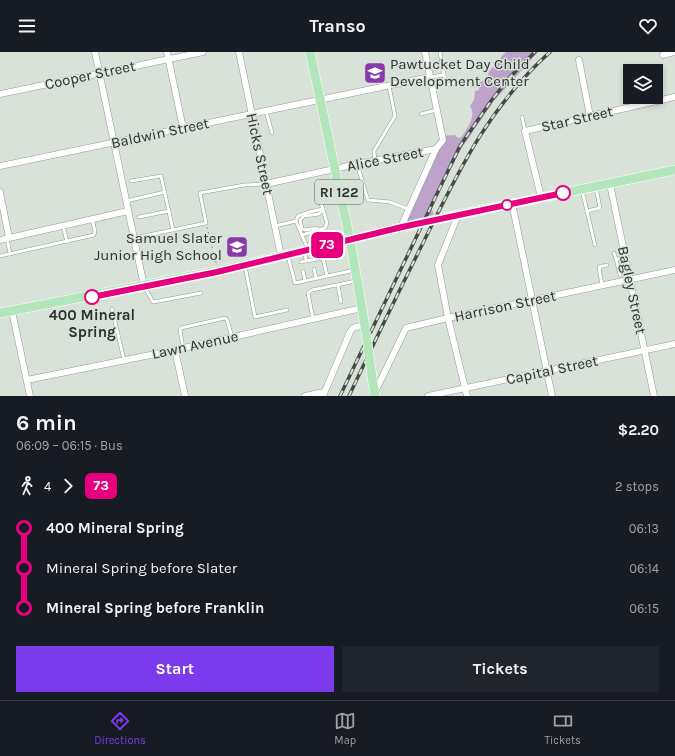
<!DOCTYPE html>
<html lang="en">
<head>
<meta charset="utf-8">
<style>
	:root { --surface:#171b24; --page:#20242c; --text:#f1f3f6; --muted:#9ea1a6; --line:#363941; --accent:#7c3aed }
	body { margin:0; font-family:Karla,sans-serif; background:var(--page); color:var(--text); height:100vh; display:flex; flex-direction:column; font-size:15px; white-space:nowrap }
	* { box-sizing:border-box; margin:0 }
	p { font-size:13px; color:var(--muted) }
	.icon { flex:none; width:22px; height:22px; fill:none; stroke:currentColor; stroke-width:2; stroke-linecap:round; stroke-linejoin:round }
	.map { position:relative; height:344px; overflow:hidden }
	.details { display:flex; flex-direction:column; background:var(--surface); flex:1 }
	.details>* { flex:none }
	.badge { padding:0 8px; border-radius:6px; font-size:14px; line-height:26px }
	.fabs { position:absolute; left:623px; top:12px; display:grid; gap:8px }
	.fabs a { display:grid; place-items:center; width:40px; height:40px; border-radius:0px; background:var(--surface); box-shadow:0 2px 6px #0003; font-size:20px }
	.map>.badge { position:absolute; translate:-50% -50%; box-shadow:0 0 0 2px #fff }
	.legs { display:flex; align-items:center; gap:6px; height:44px; padding:0 16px; font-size:13px }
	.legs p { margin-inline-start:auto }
	.summary { display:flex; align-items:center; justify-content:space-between; height:68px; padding:0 16px }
	h1 { font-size:22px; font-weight:700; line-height:30px }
	.button { display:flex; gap:8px; margin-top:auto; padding:8px 16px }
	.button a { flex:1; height:46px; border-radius:0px; background:var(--accent); color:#fff; font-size:16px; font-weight:700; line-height:46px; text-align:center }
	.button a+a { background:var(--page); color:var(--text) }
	ul { padding:0 16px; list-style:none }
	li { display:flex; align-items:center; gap:14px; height:40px; font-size:15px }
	li i { display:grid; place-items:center; width:6px; height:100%; margin:0 5px; background:currentColor }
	li i::after { content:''; width:10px; height:10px; margin:-5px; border:3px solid; border-radius:50%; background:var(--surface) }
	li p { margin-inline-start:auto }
	li:first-child i { background:linear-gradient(#0000 50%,currentColor 0) }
	li:last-child i { background:linear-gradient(currentColor 50%,#0000 0) }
	header { display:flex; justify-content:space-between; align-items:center; height:52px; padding:0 16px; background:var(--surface); font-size:18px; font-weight:700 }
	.tabs { display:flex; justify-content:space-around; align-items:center; height:56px; border-top:1px solid var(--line); background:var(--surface); font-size:11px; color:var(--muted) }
	.tabs a { display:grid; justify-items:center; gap:2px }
	.tabs .on { color:var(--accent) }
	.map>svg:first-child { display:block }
</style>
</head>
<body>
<header><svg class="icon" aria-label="menu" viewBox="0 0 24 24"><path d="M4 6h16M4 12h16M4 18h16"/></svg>Transo<svg class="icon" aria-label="heart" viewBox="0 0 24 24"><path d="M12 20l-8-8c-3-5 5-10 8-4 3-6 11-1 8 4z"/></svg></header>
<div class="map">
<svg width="675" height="344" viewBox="0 0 675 344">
	<rect width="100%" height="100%" fill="#d8e2d9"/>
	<path fill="#bda2c9" d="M506 0H538L494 49 461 97 431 154 435 168 403 173 443 84 455 83 458 86 462 85C467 76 477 64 470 54L474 48 475 39 479 38V31L486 27 490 18 500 9 501 5Z"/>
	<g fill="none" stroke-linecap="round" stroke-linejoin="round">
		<g stroke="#929b93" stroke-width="4">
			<g id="service">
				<polyline points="444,23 446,33 461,30"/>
				<polyline points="430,25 444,23 440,0"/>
				<polyline points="641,45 642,52"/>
				<polyline points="266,59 272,81"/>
				<polyline points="421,62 437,58"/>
				<polyline points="522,65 525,79"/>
				<polyline points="375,109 374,99 395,64 389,34"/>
				<polyline points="357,112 368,148 390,150 408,157"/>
				<polyline points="131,129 161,124 173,178"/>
				<polyline points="582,138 595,193"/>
				<polyline points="126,149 165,140"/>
				<polyline points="587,159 600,156 596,136"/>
				<polyline points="139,165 169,159"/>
				<polyline points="63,174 67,190"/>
				<polyline points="275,174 296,169"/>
				<polyline points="317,176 305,178 302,177 300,168 304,164 319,162 323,157"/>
				<polyline points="302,183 325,176 327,171 317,138 336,133"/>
				<polyline points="7,186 10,202"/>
				<polyline points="134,186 206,171 200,141 244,133 266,132"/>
				<polyline points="307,195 296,169 298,164 309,160 323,157"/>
				<polyline points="614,201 616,207"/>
				<polyline points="0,204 94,183 95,179 92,167"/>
				<polyline points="288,204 295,231 355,218"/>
				<polyline points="306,209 323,206 327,224"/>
				<polyline points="301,210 306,209 305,200"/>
				<polyline points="245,214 255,265 287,258"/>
				<polyline points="314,217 316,226"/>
				<polyline points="303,219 305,228"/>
				<polyline points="620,223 616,207 625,206"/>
				<polyline points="338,233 341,250"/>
				<polyline points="602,233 599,215 607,213"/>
				<polyline points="144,234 153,250 201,241"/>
				<polyline points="112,257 124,308"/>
				<polyline points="313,267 308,241 312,238 356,229"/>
				<polyline points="183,296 180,278 181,276 225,266 227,268 232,285"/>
			</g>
		</g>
		<g stroke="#929b93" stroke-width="7">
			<g id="minor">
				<polyline points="95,0 144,234"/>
				<polyline points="167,0 183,76"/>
				<polyline points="239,0 281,204"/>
				<polyline points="663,3 675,0"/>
				<polyline points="579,8 590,64"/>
				<polyline points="0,42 203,0"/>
				<polyline points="0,114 430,25"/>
				<polyline points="266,132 357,112 436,97"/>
				<polyline points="610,132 654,344"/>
				<polyline points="0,140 9,186"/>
				<polyline points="541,145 525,79 675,45"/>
				<polyline points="512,151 552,344"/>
				<polyline points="458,163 438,213 448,266 467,344"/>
				<polyline points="401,175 436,97 443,88 425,0"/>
				<polyline points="0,188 128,159"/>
				<polyline points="12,259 30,344"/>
				<polyline points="175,298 185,344"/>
				<polyline points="27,328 175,298 362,256"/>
				<polyline points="375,340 406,276 448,266 675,218"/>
				<polyline points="305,344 324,340"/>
				<polyline points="323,344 350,280 353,276 364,273"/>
				<polyline points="428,344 675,292"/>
			</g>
		</g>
		<g stroke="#fff" stroke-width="10">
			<g id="primary">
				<polyline points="310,0 350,188 366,280"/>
				<polyline points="438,167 675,118"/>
				<polyline points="0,261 217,219 417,172"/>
				<polyline points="372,325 375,344"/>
			</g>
		</g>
		<polyline stroke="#8d948d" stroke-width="1" stroke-dasharray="2 3" stroke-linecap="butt" points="207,175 216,211"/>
		<use href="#service" stroke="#fff" stroke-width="3"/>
		<use href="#minor" stroke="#fff" stroke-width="6"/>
		<use href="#primary" stroke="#b3e7bb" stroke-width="9"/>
		<g stroke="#454a45" stroke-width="3.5">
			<g id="rail">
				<polyline points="340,344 460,94 491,49 510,25 535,0"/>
				<path d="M349 344C373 293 398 241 423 191 459 118 488 56 550 0"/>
			</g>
		</g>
		<use href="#rail" stroke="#d8e2d9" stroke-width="2" stroke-dasharray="6" stroke-linecap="butt"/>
		<g stroke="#fff" stroke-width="10" stroke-linecap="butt">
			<g id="primary-bridge">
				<polyline points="417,172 438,167"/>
				<polyline points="366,280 372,325"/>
			</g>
		</g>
		<use href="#primary-bridge" stroke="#b3e7bb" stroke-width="9"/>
	</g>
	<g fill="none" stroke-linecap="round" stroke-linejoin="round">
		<g stroke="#fff" stroke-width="9">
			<polyline id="line-1" points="92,245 217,220 402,175 563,141"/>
		</g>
		<use href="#line-1" stroke="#e6007e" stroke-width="6"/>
	</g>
	<defs>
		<g id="school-square" transform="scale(1.15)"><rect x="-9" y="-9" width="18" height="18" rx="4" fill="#8a39a9" stroke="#d8e2d9"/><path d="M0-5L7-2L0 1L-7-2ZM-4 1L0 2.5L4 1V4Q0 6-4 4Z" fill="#fff"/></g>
	</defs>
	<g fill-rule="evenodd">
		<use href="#school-square" x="375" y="21"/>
		<use href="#school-square" x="237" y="195"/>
	</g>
	<g fill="#fff" stroke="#e6007e" stroke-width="2">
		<circle cx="563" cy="141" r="7"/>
		<circle cx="507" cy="153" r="5"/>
		<circle cx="92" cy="245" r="7"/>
	</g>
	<g text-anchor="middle" stroke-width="3" stroke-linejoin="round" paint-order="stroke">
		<rect fill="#d8e2d9" stroke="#606661" stroke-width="1" x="315" y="128" width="48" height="24" rx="3"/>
		<g font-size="14" font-weight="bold" fill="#2d312d">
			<text x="339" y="145">RI 122</text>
		</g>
		<g font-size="15" fill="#2d312d" stroke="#d8e2d9" text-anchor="start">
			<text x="390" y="17">Pawtucket Day Child<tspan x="390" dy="17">Development Center</tspan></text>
			<text x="222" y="191" text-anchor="end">Samuel Slater<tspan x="222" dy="17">Junior High School</tspan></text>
		</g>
		<g font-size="15" fill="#2d312d" stroke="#d8e2d9">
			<text transform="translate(90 23) rotate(-12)" y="5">Cooper Street</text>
			<text transform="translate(577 67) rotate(-13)" y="5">Star Street</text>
			<text transform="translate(160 81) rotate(-12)" y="5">Baldwin Street</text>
			<text transform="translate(260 102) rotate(78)" y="5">Hicks Street</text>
			<text transform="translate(385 107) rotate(-11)" y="5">Alice Street</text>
			<text transform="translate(632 238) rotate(78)" y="5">Bagley Street</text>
			<text transform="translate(505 254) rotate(-12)" y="5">Harrison Street</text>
			<text transform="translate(195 293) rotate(-12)" y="5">Lawn Avenue</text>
			<text transform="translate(552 318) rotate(-12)" y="5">Capital Street</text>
		</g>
		<g font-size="15" font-weight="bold" fill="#2d312d" stroke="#d8e2d9">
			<text x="92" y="268">400 Mineral<tspan x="92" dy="17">Spring</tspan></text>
		</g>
	</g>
</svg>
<div class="fabs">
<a><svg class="icon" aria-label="layers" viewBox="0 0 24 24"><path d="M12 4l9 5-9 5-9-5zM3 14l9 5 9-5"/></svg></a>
</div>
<b class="badge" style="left:327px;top:193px;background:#e6007e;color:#fff">73</b>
</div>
<section class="details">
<div class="summary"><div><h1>6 min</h1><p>06:09 – 06:15 · Bus</p></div><b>$2.20</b></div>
<div class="legs"><svg class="icon" aria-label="walk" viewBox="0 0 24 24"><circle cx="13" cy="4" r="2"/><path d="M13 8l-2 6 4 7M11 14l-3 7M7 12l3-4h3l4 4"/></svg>4<svg class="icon" aria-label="forward" viewBox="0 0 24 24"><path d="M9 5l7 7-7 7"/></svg><b class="badge" style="background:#e6007e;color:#fff">73</b><p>2 stops</p></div>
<ul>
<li><i style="color:#e6007e"></i><b>400 Mineral Spring</b><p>06:13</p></li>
<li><i style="color:#e6007e"></i><span>Mineral Spring before Slater</span><p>06:14</p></li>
<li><i style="color:#e6007e"></i><b>Mineral Spring before Franklin</b><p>06:15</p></li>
</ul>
<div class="button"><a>Start</a><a>Tickets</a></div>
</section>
<nav class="tabs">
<a class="on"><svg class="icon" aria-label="directions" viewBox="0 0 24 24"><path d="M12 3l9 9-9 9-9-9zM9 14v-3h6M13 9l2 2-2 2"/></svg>Directions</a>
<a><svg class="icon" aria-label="map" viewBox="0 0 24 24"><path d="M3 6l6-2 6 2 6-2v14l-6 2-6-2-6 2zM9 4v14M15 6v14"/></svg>Map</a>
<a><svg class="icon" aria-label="tickets" viewBox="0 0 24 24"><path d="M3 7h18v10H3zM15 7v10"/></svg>Tickets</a>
</nav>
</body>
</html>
